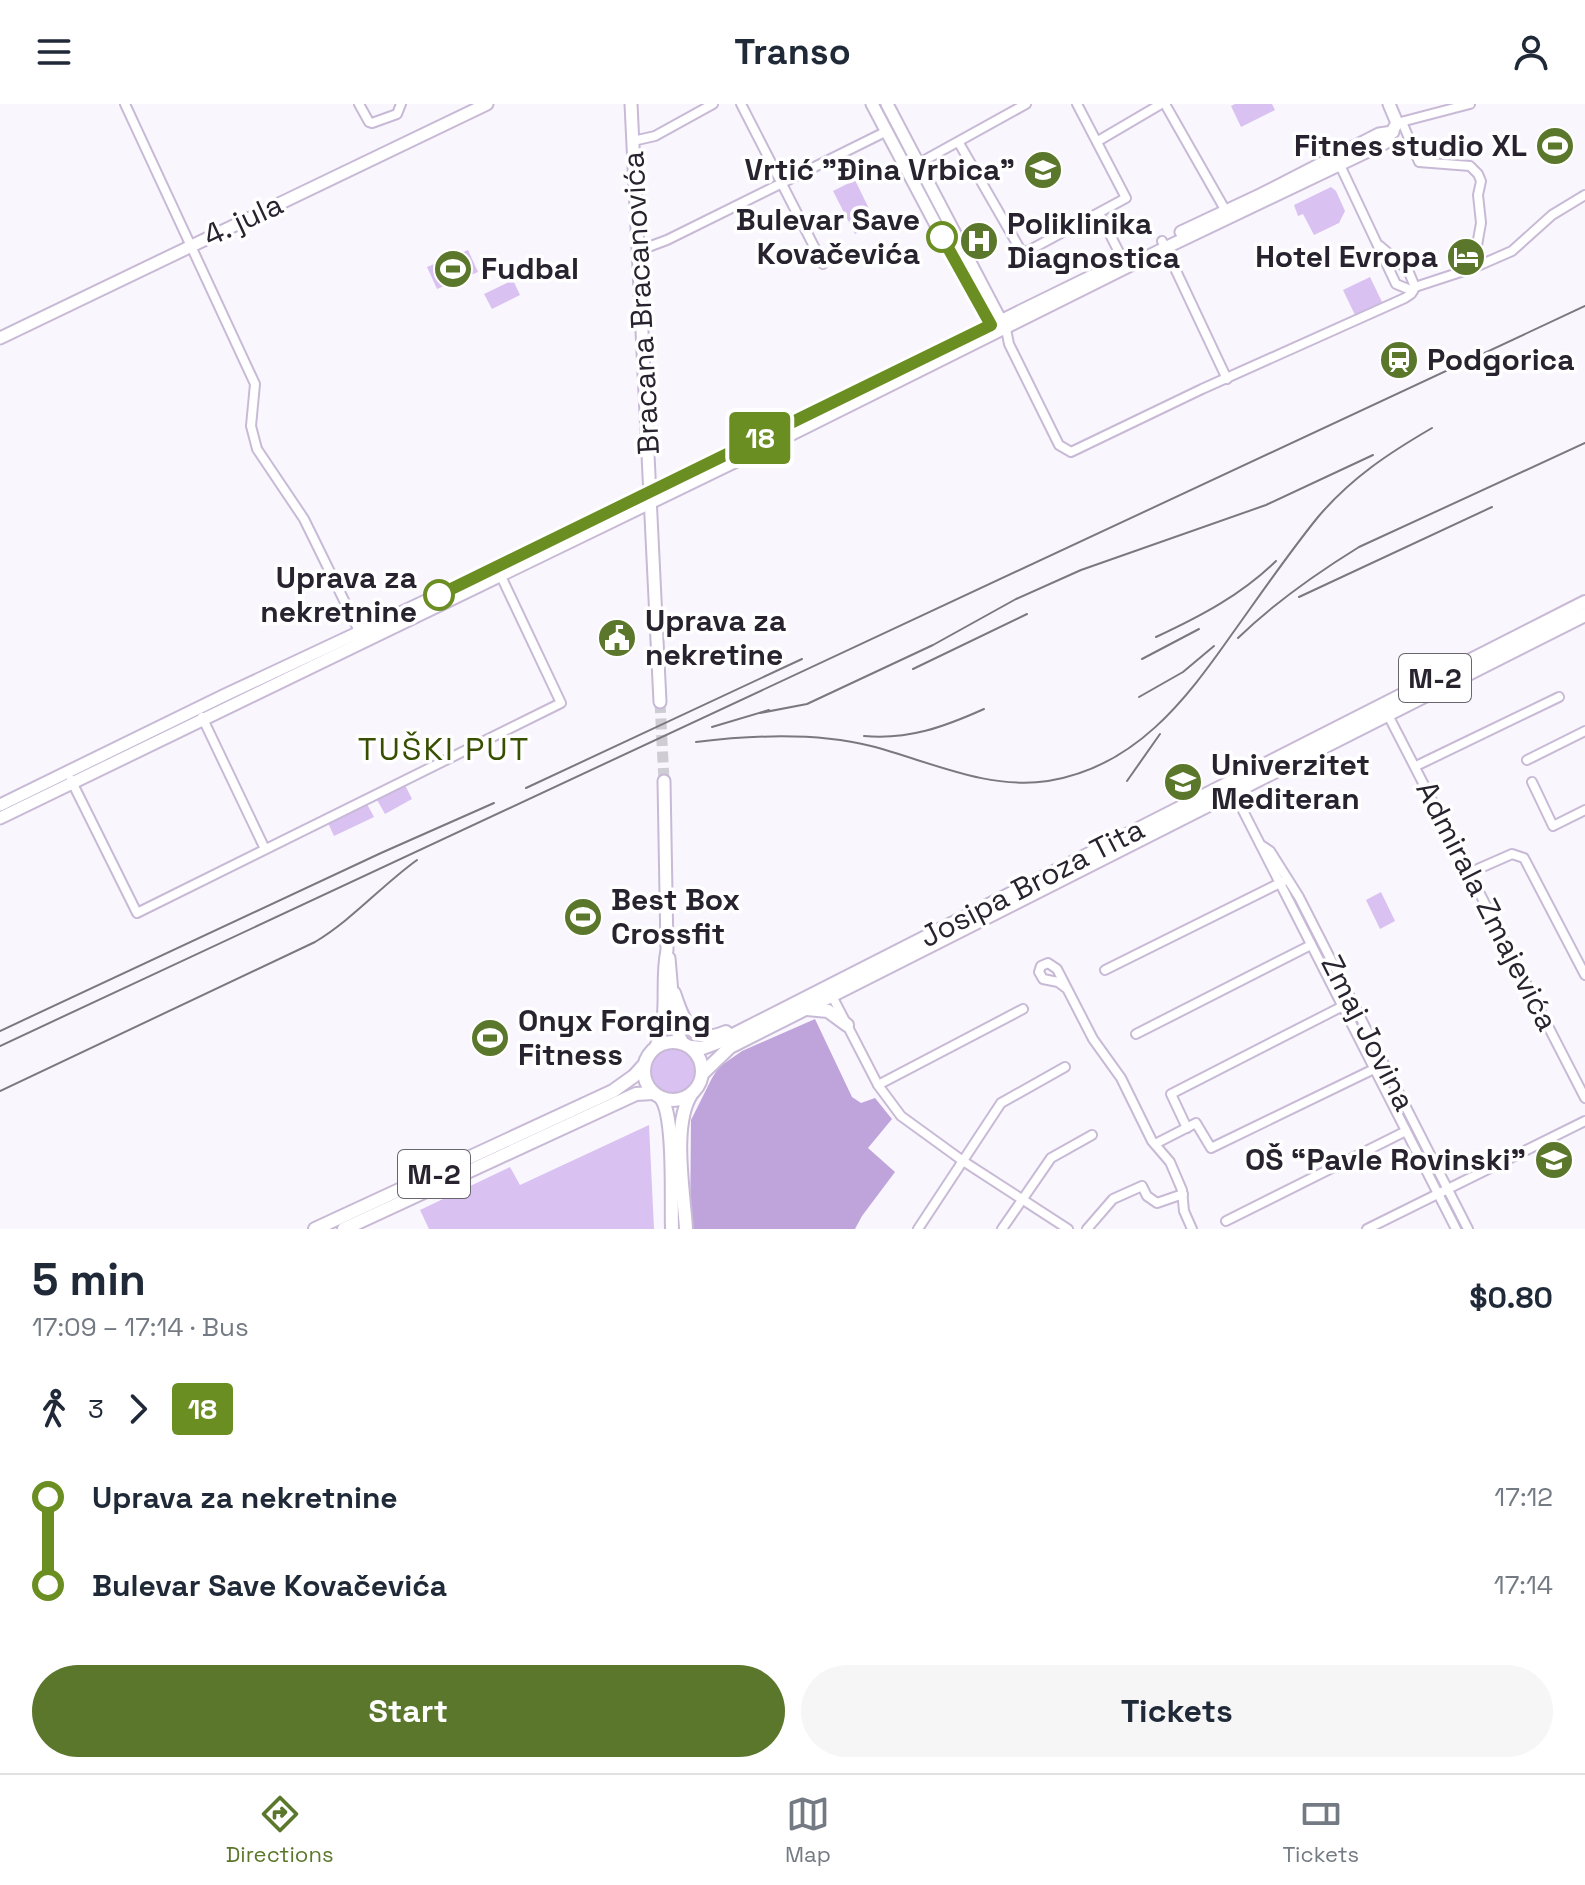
<!DOCTYPE html>
<html lang="en">
<head>
<meta charset="utf-8">
<style>
	:root { --surface:#fff; --page:#f6f6f7; --text:#1f2937; --muted:#747a83; --line:#e0e1e3; --accent:#5b772b }
	body { margin:0; font-family:"Space Grotesk",sans-serif; background:var(--page); color:var(--text); height:100vh; display:flex; flex-direction:column; font-size:30px; white-space:nowrap }
	* { box-sizing:border-box; margin:0 }
	p { font-size:26px; color:var(--muted) }
	.icon { flex:none; width:44px; height:44px; fill:none; stroke:currentColor; stroke-width:2; stroke-linecap:round; stroke-linejoin:round }
	.map { position:relative; height:1125px; overflow:hidden }
	.panel { display:flex; flex-direction:column; background:var(--surface); flex:1 }
	.panel>* { flex:none }
	.badge { padding:0 16px; border-radius:6px; font-size:28px; line-height:52px }
	.map>.badge { position:absolute; translate:-50% -50%; box-shadow:0 0 0 4px #fff }
	.legs { display:flex; align-items:center; gap:12px; height:88px; padding:0 32px; font-size:26px }
	.legs p { margin-inline-start:auto }
	.head { display:flex; align-items:center; justify-content:space-between; height:136px; padding:0 32px }
	h1 { font-size:44px; font-weight:800; line-height:60px }
	.button { display:flex; gap:16px; margin-top:auto; padding:16px 32px }
	.button a { flex:1; height:92px; border-radius:48px; background:var(--accent); color:#fff; font-size:32px; font-weight:800; line-height:92px; text-align:center }
	.button a+a { background:var(--page); color:var(--text) }
	ul { padding:0 32px; list-style:none }
	li { display:flex; align-items:center; gap:28px; height:88px; font-size:30px }
	li i { display:grid; place-items:center; width:12px; height:100%; margin:0 10px; background:currentColor }
	li i::after { content:''; width:20px; height:20px; margin:-10px; border:6px solid; border-radius:50%; background:var(--surface) }
	li p { margin-inline-start:auto }
	li:first-child i { background:linear-gradient(#0000 50%,currentColor 0) }
	li:last-child i { background:linear-gradient(currentColor 50%,#0000 0) }
	header { display:flex; justify-content:space-between; align-items:center; height:104px; padding:0 32px; background:var(--surface); font-size:36px; font-weight:800 }
	.dock { display:flex; justify-content:space-around; align-items:center; height:112px; border-top:2px solid var(--line); background:var(--surface); font-size:22px; color:var(--muted) }
	.dock a { display:grid; justify-items:center; gap:4px }
	.dock .on { color:var(--accent) }
	.map>svg:first-child { display:block }
</style>
</head>
<body>
<header><svg class="icon" aria-label="menu" viewBox="0 0 24 24"><path d="M4 6h16M4 12h16M4 18h16"/></svg>Transo<svg class="icon" aria-label="person" viewBox="0 0 24 24"><circle cx="12" cy="8" r="4"/><path d="M4 21q1-7 8-7t8 7"/></svg></header>
<div class="map">
<svg width="1585" height="1125" viewBox="0 0 1585 1125">
	<rect width="100%" height="100%" fill="#f9f7fd"/>
	<g fill="#d9c1f2">
		<polygon points="1235,0 1272,0 1275,6 1241,23 1231,2"/>
		<polygon points="855,76 876,119 855,130 833,87"/>
		<polygon points="1331,83 1336,87 1345,107 1339,119 1314,131 1303,110 1298,112 1294,101"/>
		<polygon points="468,146 478,168 437,185 427,163"/>
		<polygon points="1370,173 1382,198 1355,211 1343,186"/>
		<polygon points="513,176 520,191 492,205 484,190"/>
		<polygon points="404,679 412,695 385,710 376,694"/>
		<polygon points="367,700 374,713 334,732 328,719"/>
		<polygon points="1381,788 1395,817 1380,825 1366,796"/>
		<circle cx="672" cy="967" r="23"/>
		<polygon points="649,1021 654,1125 429,1125 420,1106 510,1063 520,1081"/>
	</g>
	<polygon fill="#bfa4db" points="815,915 852,993 861,999 875,994 892,1015 868,1044 895,1068 862,1112 855,1125 690,1125 691,1016 712,974 719,963 742,947"/>
	<g fill="none" stroke-linecap="round" stroke-linejoin="round">
		<polyline stroke="#cfcdd4" stroke-width="11" stroke-dasharray="11 5.5" stroke-linecap="butt" points="660,598 664,677"/>
		<g stroke="#c8bad6" stroke-width="12">
			<g id="street">
				<polyline points="125,0 255,280 251,322 257,345 304,415 360,529"/>
				<polyline points="359,0 369,18 372,19 397,10 401,0"/>
				<polyline points="741,0 823,160"/>
				<polyline points="1165,0 1227,109"/>
				<polyline points="1402,18 1419,58 1470,62 1478,70 1481,77 1478,91 1481,119 1473,164"/>
				<polyline points="1397,19 1470,0"/>
				<polyline points="633,37 655,32 713,0"/>
				<polyline points="1098,37 1161,0"/>
				<polyline points="959,39 1020,145 1026,148 1126,94 1077,0"/>
				<polyline points="1338,57 1396,180 1413,187"/>
				<polyline points="914,62 1026,0"/>
				<polyline points="1100,111 1125,160"/>
				<polyline points="1162,137 1227,275"/>
				<polyline points="1380,142 1408,166 1415,183"/>
				<polyline points="640,146 667,136 887,27"/>
				<polyline points="1415,183 1473,164 1512,147 1552,111 1585,91"/>
				<polyline points="1006,225 1009,240 1059,341 1071,348 1202,285 1405,194 1411,190 1415,183"/>
				<polyline points="1388,611 1585,994"/>
				<polyline points="202,613 265,745"/>
				<polyline points="1527,656 1585,627"/>
				<polyline points="1416,662 1559,593"/>
				<polyline points="71,676 137,809 561,599 499,468"/>
				<polyline points="1532,678 1553,722 1585,706"/>
				<polyline points="1233,687 1456,1125"/>
				<polyline points="1261,741 1270,747 1299,793 1468,1125"/>
				<polyline points="1471,768 1512,750 1524,754 1585,871"/>
				<polyline points="1105,866 1284,777"/>
				<polyline points="1066,884 1058,878 1043,875 1039,868 1041,862 1048,859 1057,865 1093,935 1121,974 1152,1037 1170,1058 1182,1086 1184,1107 1192,1125"/>
				<polyline points="831,890 878,981 901,1012 963,1057 1068,1125"/>
				<polyline points="1136,930 1311,841"/>
				<polyline points="878,981 1023,905"/>
				<polyline points="1187,1024 1171,990 1343,902"/>
				<polyline points="1155,1040 1196,1019 1211,1044 1374,965"/>
				<polyline points="1226,1117 1406,1027"/>
				<polyline points="918,1125 1001,999 1065,963"/>
				<polyline points="1002,1125 1051,1054 1092,1031"/>
				<polyline points="1087,1125 1113,1095 1142,1082 1147,1092 1157,1099 1183,1090"/>
				<polyline points="1367,1125 1585,1017"/>
			</g>
		</g>
		<g stroke="#c8bad6" stroke-width="15">
			<g id="secondary">
				<polyline points="631,0 660,598"/>
				<polyline points="872,0 964,174 994,225"/>
				<polyline points="887,0 1003,221"/>
				<polyline points="1181,128 1262,90 1379,30 1393,28"/>
				<polyline points="0,234 487,0"/>
				<polyline points="0,701 225,591 479,472 1133,152"/>
				<polyline points="0,714 784,334 1165,144 1385,39 1397,19 1389,0"/>
				<polyline points="669,854 675,924 683,939"/>
				<path d="M656 942C670 911 660 878 667 846L664 677"/>
			</g>
		</g>
		<g stroke="#c8bad6" stroke-width="16">
			<g id="primary">
				<path d="M674 889C683 916 692 943 726 928"/>
				<polyline points="807,905 828,907 847,921"/>
				<circle cx="673" cy="967" r="29"/>
				<polyline points="690,943 703,944 719,938 1585,498"/>
				<polyline points="702,970 730,943 1585,511"/>
				<path d="M661 994C675 1012 671 1098 672 1125"/>
				<polyline points="315,1125 613,987 634,972 644,961"/>
				<polyline points="344,1125 636,990 653,989"/>
				<path d="M686 1125C684 1088 671 1020 692 989"/>
			</g>
		</g>
		<use href="#street" stroke="#fff" stroke-width="8"/>
		<use href="#secondary" stroke="#fff" stroke-width="11"/>
		<use href="#primary" stroke="#fff" stroke-width="12"/>
		<g stroke="#7c7881" stroke-width="2">
			<polyline points="1299,493 1492,403"/>
			<path d="M1156 533C1201 512 1241 491 1276 457"/>
			<path d="M1238 534C1274 499 1317 469 1359 443L1585 339"/>
			<polyline points="1142,555 1199,525"/>
			<polyline points="913,565 1027,510"/>
			<polyline points="1139,593 1183,568 1214,542"/>
			<polyline points="760,609 807,600 933,541 1016,495 1081,466 1266,401 1373,351"/>
			<polyline points="712,623 769,606"/>
			<path d="M864 632C908 636 944 623 984 605"/>
			<path d="M696 638C753 631 815 628 871 642 929 657 986 686 1048 677 1135 663 1185 597 1232 530 1260 491 1288 450 1318 413 1351 374 1389 349 1432 324"/>
			<polyline points="1127,677 1160,630"/>
			<polyline points="526,684 802,555"/>
			<polyline points="0,927 381,749 494,699"/>
			<polyline points="0,942 1585,202"/>
			<path d="M0 987 315 838C353 815 381 782 417 756"/>
		</g>
	</g>
	<g fill="none" stroke-linecap="round" stroke-linejoin="round">
		<g stroke="#fff" stroke-width="18">
			<polyline id="line-1" points="439,491 991,221 942,133"/>
		</g>
		<use href="#line-1" stroke="#6b8e23" stroke-width="12"/>
	</g>
	<defs>
		<g id="stadium-disc" transform="scale(2)"><circle r="9.5" fill="#5b772b" stroke="#fff"/><path d="M0-5a6.5 5 0 1 0 0 10a6.5 5 0 1 0 0-10ZM-3.5-1.8h7v3.6h-7Z" fill="#fff"/></g>
		<g id="school-disc" transform="scale(2)"><circle r="9.5" fill="#5b772b" stroke="#fff"/><path d="M0-5L7-2L0 1L-7-2ZM-4 1L0 2.5L4 1V4Q0 6-4 4Z" fill="#fff"/></g>
		<g id="hospital-disc" transform="scale(2)"><circle r="9.5" fill="#5b772b" stroke="#fff"/><path d="M-5-5h3v3.5h4V-5h3V5h-3V1.5h-4V5h-3Z" fill="#fff"/></g>
		<g id="hotel-disc" transform="scale(2)"><circle r="9.5" fill="#5b772b" stroke="#fff"/><path d="M-6-4.5h1.5V1H6V5H4.5V3h-9V5H-6ZM-4 0a1.8 1.8 0 1 1 3.6 0ZM.5 0V-2.5h3Q6-2.5 6 0Z" fill="#fff"/></g>
		<g id="station-disc" transform="scale(2)"><circle r="9.5" fill="#5b772b" stroke="#fff"/><path d="M-3-6H3Q5-6 5-4V2Q5 4 3 4L4.5 6H3L1.5 4h-3L-3 6H-4.5L-3 4Q-5 4-5 2V-4Q-5-6-3-6ZM-3.5-4v3h7v-3ZM-3.5 1v1.5H-2V1ZM2 1v1.5H3.5V1Z" fill="#fff"/></g>
		<g id="civic-disc" transform="scale(2)"><circle r="9.5" fill="#5b772b" stroke="#fff"/><path d="M-.6-6.5H3V-4.5H.6V-3L4-1V1h2V6H-6V1h2V-1L-.6-3ZM-1.2 2.5V6h2.4V2.5Z" fill="#fff"/></g>
		<g id="university-disc" transform="scale(2)"><circle r="9.5" fill="#5b772b" stroke="#fff"/><path d="M0-5L7-2L0 1L-7-2ZM-4 1L0 2.5L4 1V4Q0 6-4 4Z" fill="#fff"/></g>
	</defs>
	<g fill-rule="evenodd">
		<use href="#stadium-disc" x="1555" y="42"/>
		<use href="#school-disc" x="1043" y="66"/>
		<use href="#hospital-disc" x="979" y="137"/>
		<use href="#hotel-disc" x="1466" y="153"/>
		<use href="#stadium-disc" x="453" y="165"/>
		<use href="#station-disc" x="1399" y="256"/>
		<use href="#civic-disc" x="617" y="534"/>
		<use href="#university-disc" x="1183" y="678"/>
		<use href="#stadium-disc" x="583" y="813"/>
		<use href="#stadium-disc" x="490" y="934"/>
		<use href="#school-disc" x="1554" y="1056"/>
	</g>
	<g fill="#fff" stroke="#6b8e23" stroke-width="4">
		<circle cx="942" cy="133" r="14"/>
		<circle cx="439" cy="491" r="14"/>
	</g>
	<g text-anchor="middle" stroke-width="7" stroke-linejoin="round" paint-order="stroke">
		<g fill="#fff" stroke="#68656d" stroke-width="2">
			<rect x="1399" y="550" width="72" height="48" rx="6"/>
			<rect x="398" y="1046" width="72" height="48" rx="6"/>
		</g>
		<g font-size="28" font-weight="bold" fill="#28232e">
			<text x="1435" y="584">M-2</text>
			<text x="434" y="1080">M-2</text>
		</g>
		<g font-size="30" font-weight="bold" fill="#28232e" stroke="#fff" text-anchor="start">
			<text x="1527" y="52" text-anchor="end">Fitnes studio XL</text>
			<text x="1015" y="76" text-anchor="end">Vrtić "Đina Vrbica"</text>
			<text x="1007" y="130">Poliklinika<tspan x="1007" dy="34">Diagnostica</tspan></text>
			<text x="1438" y="163" text-anchor="end">Hotel Evropa</text>
			<text x="481" y="175">Fudbal</text>
			<text x="1427" y="266">Podgorica</text>
			<text x="645" y="527">Uprava za<tspan x="645" dy="34">nekretine</tspan></text>
			<text x="1211" y="671">Univerzitet<tspan x="1211" dy="34">Mediteran</tspan></text>
			<text x="611" y="806">Best Box<tspan x="611" dy="34">Crossfit</tspan></text>
			<text x="518" y="927">Onyx Forging<tspan x="518" dy="34">Fitness</tspan></text>
			<text x="1526" y="1066" text-anchor="end">OŠ “Pavle Rovinski”</text>
		</g>
		<g font-size="30" fill="#28232e" stroke="#fff">
			<text transform="translate(243 116) rotate(-25)" y="10">4. jula</text>
			<text transform="translate(641 199) rotate(-93)" y="10">Bracana Bracanovića</text>
			<text transform="translate(1032 779) rotate(-27)" y="10">Josipa Broza Tita</text>
			<text transform="translate(1487 802) rotate(63)" y="10">Admirala Zmajevića</text>
			<text transform="translate(1368 929) rotate(63)" y="10">Zmaj Jovina</text>
		</g>
		<g font-size="30" font-weight="bold" fill="#28232e" stroke="#fff" text-anchor="end">
			<text x="920" y="126">Bulevar Save<tspan x="920" dy="34">Kovačevića</tspan></text>
			<text x="417" y="484">Uprava za<tspan x="417" dy="34">nekretnine</tspan></text>
		</g>
		<g font-size="32" letter-spacing="2" fill="#384f02" stroke="#fff">
			<text x="444" y="656">TUŠKI PUT</text>
		</g>
	</g>
</svg>
<b class="badge" style="left:760px;top:334px;background:#6b8e23;color:#fff">18</b>
</div>
<section class="panel">
<div class="head"><div><h1>5 min</h1><p>17:09 – 17:14 · Bus</p></div><b>$0.80</b></div>
<div class="legs"><svg class="icon" aria-label="walk" viewBox="0 0 24 24"><circle cx="13" cy="4" r="2"/><path d="M13 8l-2 6 4 7M11 14l-3 7M7 12l3-4h3l4 4"/></svg>3<svg class="icon" aria-label="forward" viewBox="0 0 24 24"><path d="M9 5l7 7-7 7"/></svg><b class="badge" style="background:#6b8e23;color:#fff">18</b></div>
<ul>
<li><i style="color:#6b8e23"></i><b>Uprava za nekretnine</b><p>17:12</p></li>
<li><i style="color:#6b8e23"></i><b>Bulevar Save Kovačevića</b><p>17:14</p></li>
</ul>
<div class="button"><a>Start</a><a>Tickets</a></div>
</section>
<nav class="dock">
<a class="on"><svg class="icon" aria-label="directions" viewBox="0 0 24 24"><path d="M12 3l9 9-9 9-9-9zM9 14v-3h6M13 9l2 2-2 2"/></svg>Directions</a>
<a><svg class="icon" aria-label="map" viewBox="0 0 24 24"><path d="M3 6l6-2 6 2 6-2v14l-6 2-6-2-6 2zM9 4v14M15 6v14"/></svg>Map</a>
<a><svg class="icon" aria-label="tickets" viewBox="0 0 24 24"><path d="M3 7h18v10H3zM15 7v10"/></svg>Tickets</a>
</nav>
</body>
</html>
